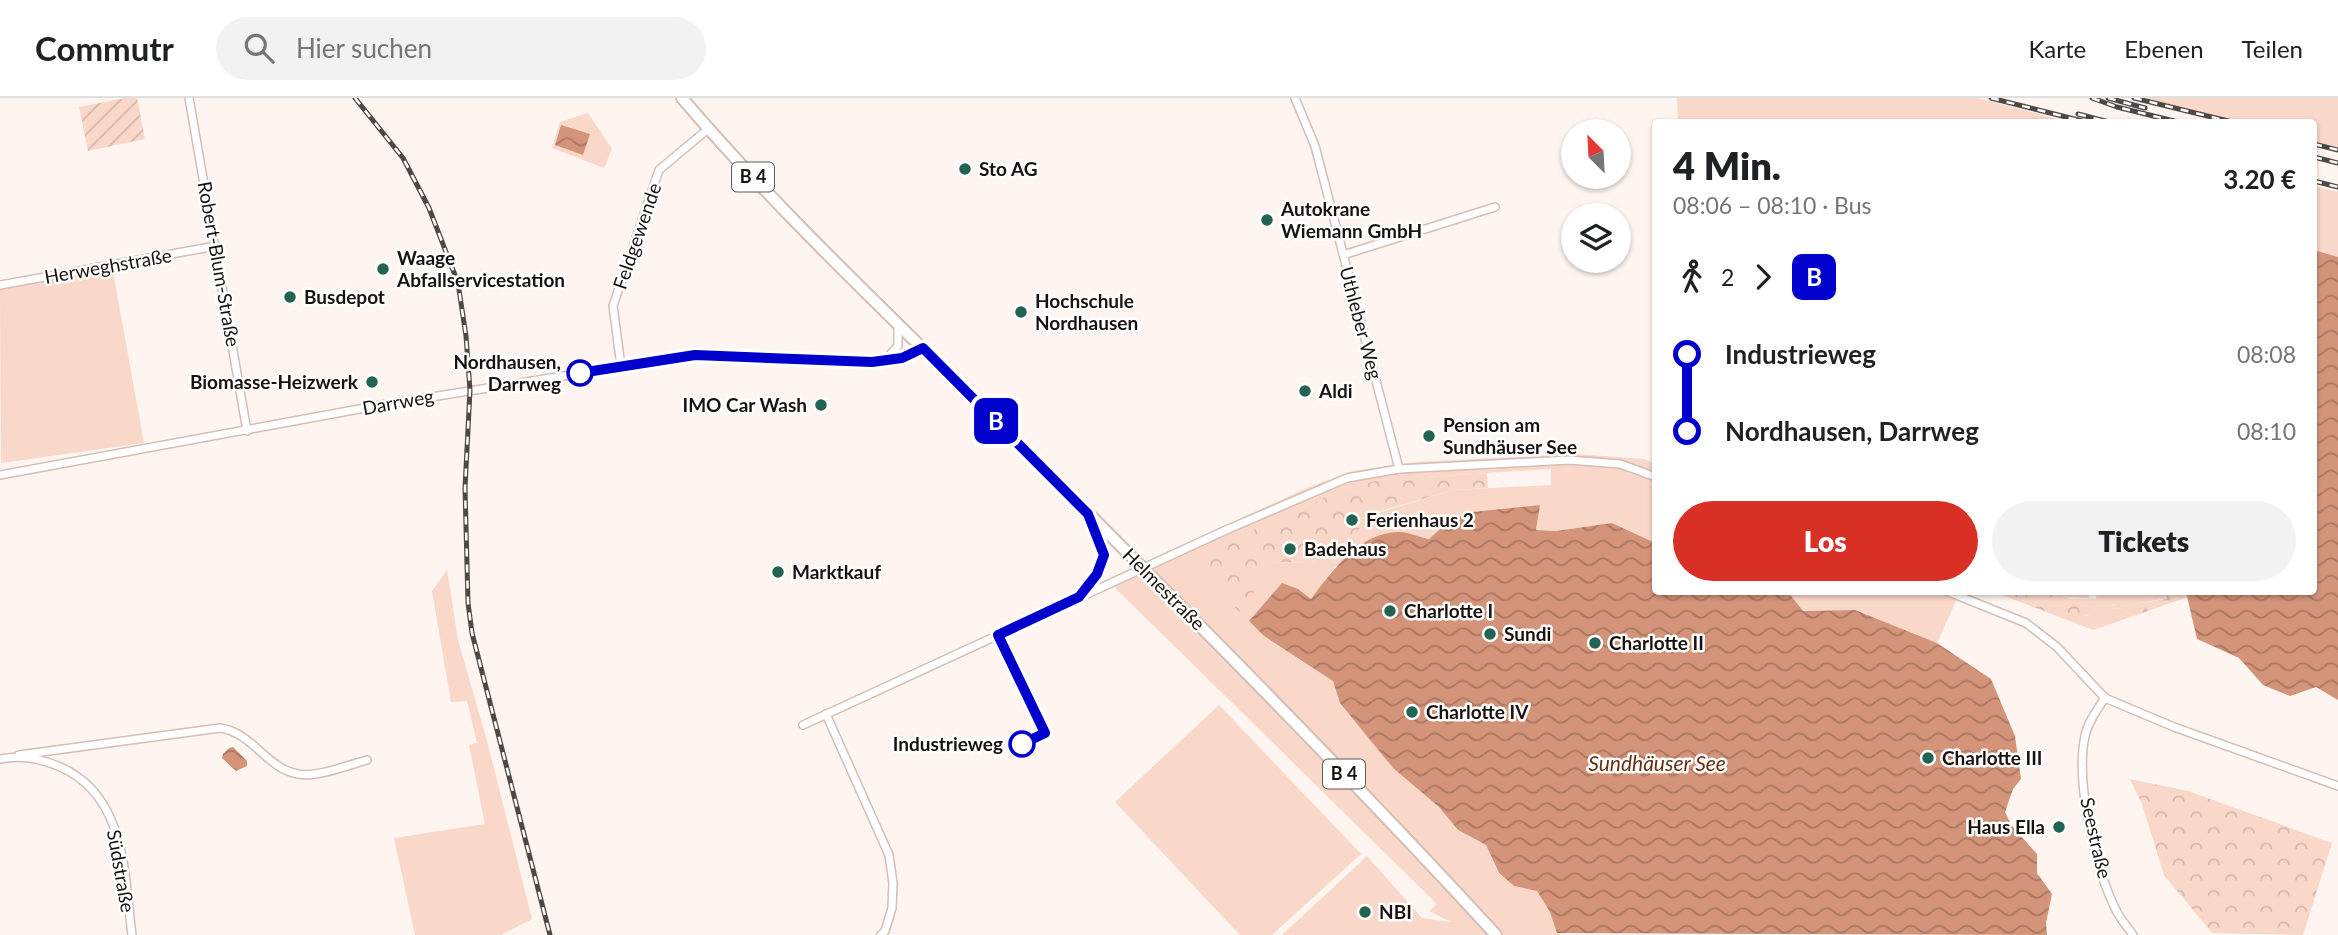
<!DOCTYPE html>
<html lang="de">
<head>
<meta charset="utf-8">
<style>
	:root { --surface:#fff; --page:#f2f2f2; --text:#202124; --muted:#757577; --line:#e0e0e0; --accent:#d93025 }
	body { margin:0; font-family:Lato,sans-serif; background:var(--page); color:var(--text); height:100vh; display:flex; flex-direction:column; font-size:26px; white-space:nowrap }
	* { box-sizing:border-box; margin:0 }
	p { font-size:23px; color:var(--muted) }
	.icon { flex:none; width:38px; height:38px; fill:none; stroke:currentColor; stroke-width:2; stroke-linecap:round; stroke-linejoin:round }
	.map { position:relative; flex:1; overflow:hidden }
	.side { position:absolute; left:1652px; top:21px; width:665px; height:476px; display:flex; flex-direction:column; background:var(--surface); border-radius:7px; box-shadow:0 2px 5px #0004 }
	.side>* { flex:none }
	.badge { padding:0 14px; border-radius:10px; font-size:24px; line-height:46px }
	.needle { width:46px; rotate:336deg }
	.tools { position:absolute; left:1561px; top:21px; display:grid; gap:14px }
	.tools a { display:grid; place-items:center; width:70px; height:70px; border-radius:50%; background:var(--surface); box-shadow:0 2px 5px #0004; font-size:35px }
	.map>.badge { position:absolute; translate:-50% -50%; box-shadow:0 0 0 4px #fff }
	.legs { display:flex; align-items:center; gap:10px; height:77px; padding:0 21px; font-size:23px }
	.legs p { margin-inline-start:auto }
	.headline { display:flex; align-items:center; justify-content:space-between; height:119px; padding:0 21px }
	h1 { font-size:38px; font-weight:800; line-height:52px }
	.cta { display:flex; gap:14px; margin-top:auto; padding:14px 21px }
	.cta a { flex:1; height:80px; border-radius:42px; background:var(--accent); color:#fff; font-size:28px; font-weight:800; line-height:80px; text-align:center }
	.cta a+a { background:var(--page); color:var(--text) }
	ul { padding:0 21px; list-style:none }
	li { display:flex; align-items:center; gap:24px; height:77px; font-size:26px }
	li i { display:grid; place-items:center; width:10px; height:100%; margin:0 9px; background:currentColor }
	li i::after { content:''; width:18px; height:18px; margin:-9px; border:5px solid; border-radius:50%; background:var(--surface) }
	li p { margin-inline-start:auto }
	li:first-child i { background:linear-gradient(#0000 50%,currentColor 0) }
	li:last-child i { background:linear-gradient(currentColor 50%,#0000 0) }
	header { display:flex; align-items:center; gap:42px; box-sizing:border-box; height:98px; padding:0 35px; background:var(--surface); border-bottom:2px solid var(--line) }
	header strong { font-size:33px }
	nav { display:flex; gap:38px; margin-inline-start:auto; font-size:24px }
	.search { width:490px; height:63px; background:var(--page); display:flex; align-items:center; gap:18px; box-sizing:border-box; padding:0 24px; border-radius:38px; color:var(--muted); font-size:26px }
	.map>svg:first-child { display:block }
</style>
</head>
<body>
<header>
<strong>Commutr</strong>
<div class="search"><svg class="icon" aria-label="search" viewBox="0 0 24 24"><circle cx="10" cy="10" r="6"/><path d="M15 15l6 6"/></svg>Hier suchen</div>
<nav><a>Karte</a><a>Ebenen</a><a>Teilen</a></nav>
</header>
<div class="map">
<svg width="2338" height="837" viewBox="0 0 2338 837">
	<defs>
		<pattern id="forest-firs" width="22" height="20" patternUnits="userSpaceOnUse" patternTransform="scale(1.75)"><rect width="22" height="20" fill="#f9d7c9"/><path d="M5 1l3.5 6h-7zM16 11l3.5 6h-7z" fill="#d5b8ab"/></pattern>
		<pattern id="park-crowns" width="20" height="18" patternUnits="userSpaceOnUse" patternTransform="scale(1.75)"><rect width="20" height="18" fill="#f9d7c9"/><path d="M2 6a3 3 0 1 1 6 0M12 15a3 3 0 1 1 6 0" fill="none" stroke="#d5b8ab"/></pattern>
		<pattern id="garden-furrows" width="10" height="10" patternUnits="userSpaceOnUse" patternTransform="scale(1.75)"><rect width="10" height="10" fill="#f9d7c9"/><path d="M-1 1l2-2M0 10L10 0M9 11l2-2" fill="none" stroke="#d5b8ab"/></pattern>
		<pattern id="water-waves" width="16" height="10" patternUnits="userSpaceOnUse" patternTransform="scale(1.75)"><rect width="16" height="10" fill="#d39479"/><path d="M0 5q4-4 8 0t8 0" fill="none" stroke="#aa7762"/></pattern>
	</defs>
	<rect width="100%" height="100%" fill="#fef5f1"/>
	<g fill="#f9d7c9" fill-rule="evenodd">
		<polygon points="1677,0 1978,0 2069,24 1678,24"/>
		<polygon points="2144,0 2338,0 2338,49 2314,43 2314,24 2240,24"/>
		<polygon points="588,15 612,51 604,70 552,50 560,24"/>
		<polygon points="2314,88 2338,94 2338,159 2314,152"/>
		<polygon points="104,173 113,174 144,345 1,365 0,192"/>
		<path d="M1577 356 1644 361 1655 366V443H1651L1612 425 1556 433 1536 432 1540 407 1450 422 1429 441 1401 434 1334 470 1311 502 1298 491 1249 523 1264 538 1333 583 1341 605 1393 670 1439 709 1458 732 1486 747 1499 776 1514 788 1537 793 1550 814 1559 837H1282L1367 758 1422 820 1451 824 1429 813 1437 806 1107 482 1309 389 1353 373 1417 364ZM1551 371V387L1453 392 1374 416 1376 424 1359 431 1346 442 1340 451 1319 458 1312 465 1191 462 1341 392 1379 382Z"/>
		<polygon points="447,472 458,542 486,639 532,821 501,837 415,837 394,740 485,726 469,647 477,645 467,603 451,604 432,493"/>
		<polygon points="1788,494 1960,494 1937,545 1855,512 1802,513"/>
		<polygon points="2060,494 2072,494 2074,497 2089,496 2089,500 2096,501 2097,494 2166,494 2168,500 2134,506 2113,506 2112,510 2122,511 2134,518 2093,532 2083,528 2083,518 2090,517 2092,509 2100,507 2096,501 2056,498"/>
		<polygon points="1219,607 1361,756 1272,837 1240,837 1115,704"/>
	</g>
	<polygon fill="url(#forest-firs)" points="2166,494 2186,494 2187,499 2134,518 2122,511 2111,510 2113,507 2120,505 2134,506 2167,501"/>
	<g fill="url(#park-crowns)">
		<polygon points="1487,375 1488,390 1453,392 1374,415 1376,424 1359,431 1346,442 1340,451 1319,458 1312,465 1268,464 1243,518 1190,461 1341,392 1379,382"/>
		<polygon points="1994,494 2046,494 2072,501 2096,501 2101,508 2092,509 2093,516 2084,518 2083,528"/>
		<polygon points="2130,681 2188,693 2332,745 2303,837 2212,835 2164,777 2142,706"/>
	</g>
	<polygon fill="url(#garden-furrows)" points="125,0 137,0 145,41 88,53 79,9"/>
	<g fill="url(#water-waves)">
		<polygon points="561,27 590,36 583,57 555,47"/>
		<polygon points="2314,152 2338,159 2338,602 2316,589 2290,598 2263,587 2239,560 2197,541 2186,494 2314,494"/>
		<path d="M1540 407 1536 432 1556 433 1612 425 1651 443H1655L1656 494H1788L1803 513 1855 512 1937 545 1991 581 2015 638 2021 681 2013 691 2005 714 2012 728 2037 756V775L2052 796 2046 825 2047 837 1557 835 1550 814 1537 793 1514 788 1499 775 1486 747 1458 732 1439 709 1393 670 1340 605 1333 583 1264 538 1249 523 1282 485 1298 491 1311 501C1333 472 1361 432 1402 434 1410 435 1420 439 1429 441L1450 422 1473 414Z"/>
		<polygon points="233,649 247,663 247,668 236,673 222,660 223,656 229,650"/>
	</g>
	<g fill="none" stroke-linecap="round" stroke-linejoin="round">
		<g stroke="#d4beb5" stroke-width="10">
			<g id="street">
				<polyline points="189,0 247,333"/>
				<polyline points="1295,0 1315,48 1399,371"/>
				<polyline points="1343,157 1495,109"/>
				<polyline points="0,187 216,148"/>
				<polyline points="885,262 898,248 898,227"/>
				<polyline points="621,268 613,208 659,72 708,31"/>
				<polyline points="0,377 381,307 695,257 872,264 902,260 923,250"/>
				<polyline points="1949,494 2026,525 2057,549 2105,600 2174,629 2338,688"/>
				<polyline points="1081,497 1097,476 1104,457 1090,420"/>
				<path d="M2105 600C2097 612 2088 624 2085 638 2075 683 2095 769 2115 810 2119 820 2127 828 2133 837"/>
				<polyline points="826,616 889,757 893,785 892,810 885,833 881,837"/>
				<polyline points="803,627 1226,432 1347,380 1399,371 1569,362 1620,366 1656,379"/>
				<path d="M19 657 220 630C252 634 267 671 298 676 315 680 349 667 367 662"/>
				<path d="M0 661C20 657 39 660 58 668 126 696 124 775 132 837"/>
			</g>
		</g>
		<g stroke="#d4beb5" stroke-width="14">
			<path id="primary" d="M682 0C773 107 876 204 976 303 1152 479 1328 654 1496 837"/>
		</g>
		<use href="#street" stroke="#fff" stroke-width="7"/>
		<use href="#primary" stroke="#fff" stroke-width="10"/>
		<g stroke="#4f4744" stroke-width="5">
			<g id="rail">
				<polyline points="355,0 403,60 429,110 458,185 466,238 470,292 465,390 468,505 472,535 550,837"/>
				<polyline points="1991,0 2086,24"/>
				<polyline points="2092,0 2117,9 2178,24"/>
				<polyline points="2108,0 2145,10"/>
				<polyline points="2134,0 2232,24"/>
				<polyline points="2078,16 2109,24"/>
				<polyline points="2314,46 2338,52"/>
				<polyline points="2314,59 2338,65"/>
				<polyline points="2314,83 2338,89"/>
			</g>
		</g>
		<use href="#rail" stroke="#fff" stroke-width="2.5" stroke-dasharray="8" stroke-linecap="butt"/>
	</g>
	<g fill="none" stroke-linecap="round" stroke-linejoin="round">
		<g stroke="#fff" stroke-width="16">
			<polyline id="line-1" points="580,275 695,257 872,264 902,260 923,250 1088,416 1104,457 1097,476 1079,499 998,537 1045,635 1022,646"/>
		</g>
		<use href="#line-1" stroke="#0000cd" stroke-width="10"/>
	</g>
	<g fill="#226352" stroke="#fff" stroke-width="2.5">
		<circle cx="965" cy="71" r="7"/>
		<circle cx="1267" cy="122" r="7"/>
		<circle cx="383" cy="171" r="7"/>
		<circle cx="290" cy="199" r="7"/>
		<circle cx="1021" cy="214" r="7"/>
		<circle cx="372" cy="284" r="7"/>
		<circle cx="1305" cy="293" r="7"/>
		<circle cx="821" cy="307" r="7"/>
		<circle cx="1429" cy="338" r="7"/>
		<circle cx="1352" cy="422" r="7"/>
		<circle cx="1290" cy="451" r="7"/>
		<circle cx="778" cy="474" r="7"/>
		<circle cx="1390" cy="513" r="7"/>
		<circle cx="1490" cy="536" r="7"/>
		<circle cx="1595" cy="545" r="7"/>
		<circle cx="1412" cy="614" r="7"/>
		<circle cx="1928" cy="660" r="7"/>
		<circle cx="2059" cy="729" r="7"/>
		<circle cx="1365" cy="814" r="7"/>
	</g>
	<g fill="#fff" stroke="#0000cd" stroke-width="3.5">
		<circle cx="580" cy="275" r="12"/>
		<circle cx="1022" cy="646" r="12"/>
	</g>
	<g text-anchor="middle" stroke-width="5" stroke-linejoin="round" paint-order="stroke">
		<g fill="#fff" stroke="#5e5856" stroke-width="2">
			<rect x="732" y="64.5" width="42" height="29" rx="5"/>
			<rect x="1323" y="661.5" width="42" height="29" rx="5"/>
		</g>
		<g font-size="18" font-weight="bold" fill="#19110e">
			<text x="753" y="85">B 4</text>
			<text x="1344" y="682">B 4</text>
		</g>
		<g font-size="19" font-weight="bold" fill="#19110e" stroke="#fff" text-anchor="start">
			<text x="979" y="78">Sto AG</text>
			<text x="1281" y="118">Autokrane<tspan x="1281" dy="22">Wiemann GmbH</tspan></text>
			<text x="397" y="167">Waage<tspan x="397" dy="22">Abfallservicestation</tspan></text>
			<text x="304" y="206">Busdepot</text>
			<text x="1035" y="210">Hochschule<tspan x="1035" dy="22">Nordhausen</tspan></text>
			<text x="358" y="291" text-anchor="end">Biomasse-Heizwerk</text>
			<text x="1319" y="300">Aldi</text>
			<text x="807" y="314" text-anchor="end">IMO Car Wash</text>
			<text x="1443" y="334">Pension am<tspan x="1443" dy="22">Sundhäuser See</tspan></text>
			<text x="1366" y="429">Ferienhaus 2</text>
			<text x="1304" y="458">Badehaus</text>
			<text x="792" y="481">Marktkauf</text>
			<text x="1404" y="520">Charlotte I</text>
			<text x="1504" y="543">Sundi</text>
			<text x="1609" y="552">Charlotte II</text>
			<text x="1426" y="621">Charlotte IV</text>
			<text x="1942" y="667">Charlotte III</text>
			<text x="2045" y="736" text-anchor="end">Haus Ella</text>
			<text x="1379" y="821">NBI</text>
		</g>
		<g font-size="19" fill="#19110e" stroke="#fff">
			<text transform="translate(637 138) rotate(-71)" y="7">Feldgewende</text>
			<text transform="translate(219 166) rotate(80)" y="7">Robert-Blum-Straße</text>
			<text transform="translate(108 168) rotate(-10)" y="7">Herweghstraße</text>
			<text transform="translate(1361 225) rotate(75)" y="7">Uthleber Weg</text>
			<text transform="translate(398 304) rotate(-10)" y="7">Darrweg</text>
			<text transform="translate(1164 491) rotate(45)" y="7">Helmestraße</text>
			<text transform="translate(2096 740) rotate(77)" y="7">Seestraße</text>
			<text transform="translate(121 773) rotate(80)" y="7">Südstraße</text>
		</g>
		<g font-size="19" font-weight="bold" fill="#19110e" stroke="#fff" text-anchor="end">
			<text x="561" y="271">Nordhausen,<tspan x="561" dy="22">Darrweg</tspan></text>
			<text x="1003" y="653">Industrieweg</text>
		</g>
		<g font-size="21" font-style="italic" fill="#682e12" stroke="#fff">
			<text x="1657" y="673">Sundhäuser See</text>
		</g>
	</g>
</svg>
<div class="tools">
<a><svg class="needle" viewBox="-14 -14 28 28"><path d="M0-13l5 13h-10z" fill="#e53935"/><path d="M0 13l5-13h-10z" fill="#757577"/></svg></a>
<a><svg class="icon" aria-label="layers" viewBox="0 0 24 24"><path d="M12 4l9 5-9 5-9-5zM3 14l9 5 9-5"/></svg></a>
</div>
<b class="badge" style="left:996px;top:323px;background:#0000cd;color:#fff">B</b>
<section class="side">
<div class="headline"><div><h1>4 Min.</h1><p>08:06 – 08:10 · Bus</p></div><b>3.20 €</b></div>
<div class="legs"><svg class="icon" aria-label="walk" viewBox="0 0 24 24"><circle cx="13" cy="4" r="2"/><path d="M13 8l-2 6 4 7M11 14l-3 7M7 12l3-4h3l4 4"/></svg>2<svg class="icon" aria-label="forward" viewBox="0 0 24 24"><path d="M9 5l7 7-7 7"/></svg><b class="badge" style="background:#0000cd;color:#fff">B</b></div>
<ul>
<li><i style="color:#0000cd"></i><b>Industrieweg</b><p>08:08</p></li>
<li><i style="color:#0000cd"></i><b>Nordhausen, Darrweg</b><p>08:10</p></li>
</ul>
<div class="cta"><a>Los</a><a>Tickets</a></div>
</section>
</div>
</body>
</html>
